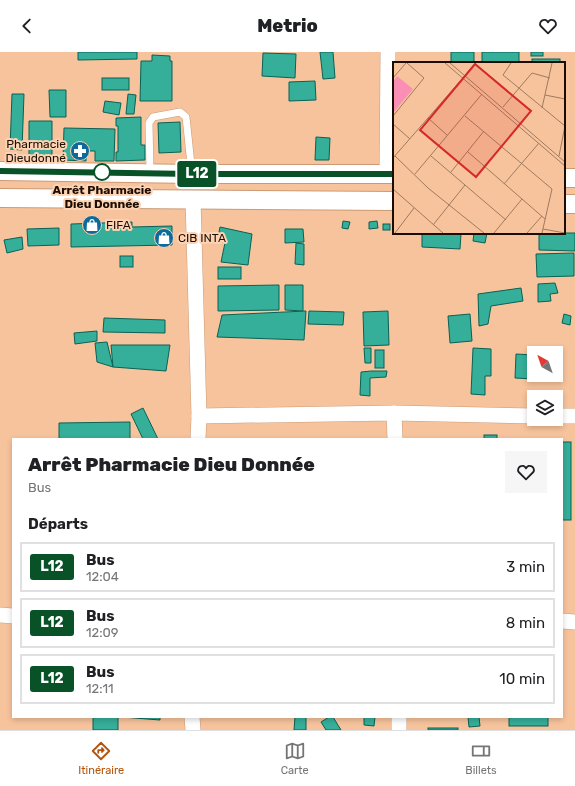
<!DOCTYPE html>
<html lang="fr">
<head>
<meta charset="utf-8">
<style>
	:root { --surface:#fff; --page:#f6f6f6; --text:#202124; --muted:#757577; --line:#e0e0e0; --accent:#b45309 }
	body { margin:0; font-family:Rubik,sans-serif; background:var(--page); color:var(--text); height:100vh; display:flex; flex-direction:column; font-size:15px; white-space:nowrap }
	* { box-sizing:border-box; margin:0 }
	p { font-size:13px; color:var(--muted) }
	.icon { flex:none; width:22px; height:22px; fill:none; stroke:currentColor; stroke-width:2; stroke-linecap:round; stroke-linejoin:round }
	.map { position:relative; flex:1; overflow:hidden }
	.side { position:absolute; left:12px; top:386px; width:551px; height:280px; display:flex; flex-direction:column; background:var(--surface); border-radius:0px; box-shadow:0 2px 6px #0003 }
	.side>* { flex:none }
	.badge { padding:0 8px; border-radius:3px; font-size:14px; line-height:26px }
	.needle { width:26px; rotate:320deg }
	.fabs { position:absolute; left:527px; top:294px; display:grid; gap:8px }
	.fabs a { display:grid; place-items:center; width:36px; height:36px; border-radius:0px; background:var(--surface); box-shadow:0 2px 6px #0003; font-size:20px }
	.map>.badge { position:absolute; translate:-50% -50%; box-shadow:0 0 0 2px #fff }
	h2 { padding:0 16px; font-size:15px; line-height:36px }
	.round { display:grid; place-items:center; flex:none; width:42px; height:42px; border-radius:0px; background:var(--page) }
	.overview { display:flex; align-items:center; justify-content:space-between; height:68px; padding:0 16px }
	h1 { font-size:19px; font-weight:800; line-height:30px }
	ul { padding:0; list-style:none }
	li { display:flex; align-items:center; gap:12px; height:50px; margin:0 8px 6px; padding:0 8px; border:2px solid var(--line); border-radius:0px }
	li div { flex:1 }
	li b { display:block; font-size:15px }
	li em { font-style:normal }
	li .badge { min-width:44px; font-weight:700; text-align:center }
	header { display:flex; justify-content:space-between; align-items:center; height:52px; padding:0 16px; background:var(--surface); font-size:18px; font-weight:800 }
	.tabs { display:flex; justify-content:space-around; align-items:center; height:56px; border-top:1px solid var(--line); background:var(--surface); font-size:11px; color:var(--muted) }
	.tabs a { display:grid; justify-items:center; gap:2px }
	.tabs .active { color:var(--accent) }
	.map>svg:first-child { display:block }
</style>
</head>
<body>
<header><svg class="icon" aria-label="back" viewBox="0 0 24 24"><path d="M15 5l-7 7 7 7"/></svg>Metrio<svg class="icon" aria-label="heart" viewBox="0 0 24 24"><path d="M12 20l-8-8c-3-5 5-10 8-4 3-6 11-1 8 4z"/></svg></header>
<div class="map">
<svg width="575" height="678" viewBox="0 0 575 678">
	<rect width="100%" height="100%" fill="#f7c39c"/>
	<g fill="#35af9a" stroke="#096154">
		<polygon points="78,0 137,0 137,7 78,8"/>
		<polygon points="320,0 333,0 335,26 323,27"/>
		<rect x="451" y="0" width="23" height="11"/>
		<rect x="482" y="0" width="37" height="11"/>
		<rect x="531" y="0" width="12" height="4"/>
		<polygon points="263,1 296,2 295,26 262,24"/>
		<polygon points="152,3 170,4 170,9 172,9 172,49 140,49 141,9 152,9"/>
		<rect x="532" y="7" width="28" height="4"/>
		<rect x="102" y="26" width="27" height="12"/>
		<polygon points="315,29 316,48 289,49 289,30"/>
		<polygon points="49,38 66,38 66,65 50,65"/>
		<polygon points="12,42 24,42 22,98 10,97"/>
		<polygon points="128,42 136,43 134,62 126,62"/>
		<polygon points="105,49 121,51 119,63 103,60"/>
		<polygon points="141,65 141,93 145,93 145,108 116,109 116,100 118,100 118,74 116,74 116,66"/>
		<polygon points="29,69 52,69 52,103 29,104"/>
		<polygon points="180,70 181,100 159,101 158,71"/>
		<polygon points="64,76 115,77 114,109 95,109 95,99 86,99 86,109 63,108"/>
		<polygon points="316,85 330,86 329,108 315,108"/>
		<polygon points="343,169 350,170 348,177 342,176"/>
		<polygon points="377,169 378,176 369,177 369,170"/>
		<polygon points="132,170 132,175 172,174 172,193 71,195 71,172"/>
		<rect x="383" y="172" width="7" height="6"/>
		<polygon points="220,175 252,182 248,213 221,210 226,186 218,185"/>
		<polygon points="59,176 59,193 28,194 27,177"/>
		<polygon points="285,177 303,177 304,190 285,191"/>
		<polygon points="422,181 461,182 460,197 422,195"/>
		<polygon points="474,181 487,181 485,191 473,189"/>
		<polygon points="539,181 575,181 575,199 539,198"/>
		<polygon points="22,185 23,197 7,201 4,188"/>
		<polygon points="296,191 304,192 304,213 295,212"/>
		<polygon points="574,201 574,224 537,225 536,202"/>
		<rect x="120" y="204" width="13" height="11"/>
		<rect x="218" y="215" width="23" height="12"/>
		<polygon points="555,231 558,241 550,242 551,249 538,250 538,232"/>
		<polygon points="279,233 279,258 218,259 218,234"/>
		<polygon points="285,233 303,233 303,259 285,258"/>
		<polygon points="521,236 523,249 491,254 488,272 479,274 478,242"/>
		<polygon points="306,259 304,288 217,285 222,263"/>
		<polygon points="309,259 344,260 343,273 308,272"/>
		<polygon points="388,259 389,293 364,294 363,260"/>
		<polygon points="470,262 472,289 450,291 448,264"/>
		<polygon points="564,262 571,264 570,273 562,271"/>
		<polygon points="104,266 165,268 165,281 103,280"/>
		<polygon points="97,279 97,289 75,292 74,281"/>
		<polygon points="107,290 113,315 97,310 95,291"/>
		<polygon points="111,293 170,293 166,319 113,315"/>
		<polygon points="364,296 371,296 371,311 365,311"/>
		<polygon points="473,296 491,297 491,324 485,324 485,343 471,342"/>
		<rect x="375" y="298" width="9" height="18"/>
		<polygon points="516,302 534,303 533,327 515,326"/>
		<polygon points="371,319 387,319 386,325 370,326 370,344 360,343 361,320"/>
		<polygon points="143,356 158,387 143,387 131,362"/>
		<polygon points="130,370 130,387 59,387 59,371"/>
		<rect x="484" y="383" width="13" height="4"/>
		<rect x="562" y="390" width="9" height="78"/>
		<rect x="93" y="665" width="25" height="13"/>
		<polygon points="122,665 160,665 160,668"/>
		<polygon points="295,665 306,665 306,678 294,678"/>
		<polygon points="329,665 333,665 341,678 326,678 321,670"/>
		<polygon points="364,665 375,665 374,674 364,673"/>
		<polygon points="468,665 479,665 480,674 469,675"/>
		<rect x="509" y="665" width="39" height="9"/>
		<rect x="428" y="676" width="30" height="2"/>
	</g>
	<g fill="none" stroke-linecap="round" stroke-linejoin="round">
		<g stroke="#cb9a74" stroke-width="8">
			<polyline id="service" points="150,120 149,71 153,65 180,60 186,65 192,122"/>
		</g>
		<g stroke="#cb9a74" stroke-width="16">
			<g id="minor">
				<polyline points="387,122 388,0"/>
				<polyline points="193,147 199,364 198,387"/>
				<polyline points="394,361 395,387"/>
				<polyline points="199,364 394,361 534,364"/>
				<polyline points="556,364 575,364"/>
				<polyline points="0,563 13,564"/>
				<polyline points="562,569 575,570"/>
				<polyline points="192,665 193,678"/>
				<polyline points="399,678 399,665"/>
			</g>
		</g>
		<g stroke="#cb9a74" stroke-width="20">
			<g id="tertiary">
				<polyline points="0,119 192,122 394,122"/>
				<polyline points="564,126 575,126"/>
				<polyline points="0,146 394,149"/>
				<polyline points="564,152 575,152"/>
			</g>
		</g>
		<use href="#service" stroke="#fff" stroke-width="7"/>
		<use href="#minor" stroke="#fff" stroke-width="15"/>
		<use href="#tertiary" stroke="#fff" stroke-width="18"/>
	</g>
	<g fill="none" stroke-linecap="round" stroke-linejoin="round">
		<g stroke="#fff" stroke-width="9">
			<polyline id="line" points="0,119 192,122 394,122"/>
		</g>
		<use href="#line" stroke="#095228" stroke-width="6"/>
	</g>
	<defs>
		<g id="pharmacy-disc" transform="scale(1)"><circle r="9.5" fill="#0d6a9a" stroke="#fdd3b3"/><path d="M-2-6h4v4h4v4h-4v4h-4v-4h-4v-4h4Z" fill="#fff"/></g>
		<g id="shop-disc" transform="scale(1)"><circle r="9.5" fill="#0d6a9a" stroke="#fdd3b3"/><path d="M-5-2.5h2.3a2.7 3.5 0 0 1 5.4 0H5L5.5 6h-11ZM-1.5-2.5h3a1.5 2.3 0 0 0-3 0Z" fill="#fff"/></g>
	</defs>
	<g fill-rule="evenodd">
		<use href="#pharmacy-disc" x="80" y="99"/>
		<use href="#shop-disc" x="92" y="173"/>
		<use href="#shop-disc" x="164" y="186"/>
	</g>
	<circle fill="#fff" stroke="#095228" stroke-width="2" cx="102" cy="120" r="8"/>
	<g text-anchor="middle" stroke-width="4" stroke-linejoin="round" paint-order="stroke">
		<g font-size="12" fill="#1d0c01" stroke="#fdd3b3" text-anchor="start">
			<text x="66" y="96" text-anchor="end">Pharmacie<tspan x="66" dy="14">Dieudonné</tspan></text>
			<text x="106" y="177">FIFA</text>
			<text x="178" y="190">CIB INTA</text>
		</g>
		<g font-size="12" font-weight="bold" fill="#1d0c01" stroke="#fdd3b3">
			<text x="102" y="142">Arrêt Pharmacie<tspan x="102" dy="14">Dieu Donnée</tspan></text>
		</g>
	</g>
	<g transform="translate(393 10)">
		<rect width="172" height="172" fill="#f7c39c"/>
		<path d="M4 14 20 27 0 51V20Z" fill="#fb8eb4"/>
		<path fill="none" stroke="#a07a5e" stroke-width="1" d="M52 1 172 104M57 1 172 100M118 1 110 13 172 64M0 16 13 1M152 33 172 37M110 45 139 11 157 16M149 46 159 1M0 54 31 16 14 1M72 54 159 127 149 171M35 56 54 73M0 62 17 77M75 90 152 157M2 94 35 126 91 171M38 94 113 158M166 94 172 64M0 96 83 1M58 110 91 69M22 112 89 32M111 122 146 81M0 127 50 171M40 163 72 123M150 167 172 171M2 171 21 146M101 171 129 137M134 171 149 154"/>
		<path fill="#d62828" fill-opacity="0.15" stroke="#d62828" stroke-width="2" d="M82 2 138 49 83 115 27 68Z"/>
		<rect width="172" height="172" fill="none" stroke="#1d0c01" stroke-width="2"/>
	</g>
</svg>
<div class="fabs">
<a><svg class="needle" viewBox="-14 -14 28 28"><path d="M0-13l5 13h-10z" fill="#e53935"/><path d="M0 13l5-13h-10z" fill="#757577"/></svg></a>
<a><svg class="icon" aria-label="layers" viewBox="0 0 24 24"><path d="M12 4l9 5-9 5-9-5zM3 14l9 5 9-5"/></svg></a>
</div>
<b class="badge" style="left:197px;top:122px;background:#095228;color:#fff">L12</b>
<section class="side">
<div class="overview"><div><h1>Arrêt Pharmacie Dieu Donnée</h1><p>Bus</p></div><a class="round"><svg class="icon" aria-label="heart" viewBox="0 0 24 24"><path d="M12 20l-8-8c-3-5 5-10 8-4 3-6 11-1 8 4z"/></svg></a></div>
<h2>Départs</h2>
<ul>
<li><span class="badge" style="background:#095228;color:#fff">L12</span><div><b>Bus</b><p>12:04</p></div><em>3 min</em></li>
<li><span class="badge" style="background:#095228;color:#fff">L12</span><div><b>Bus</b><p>12:09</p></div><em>8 min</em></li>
<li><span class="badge" style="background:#095228;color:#fff">L12</span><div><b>Bus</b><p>12:11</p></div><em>10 min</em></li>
</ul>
</section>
</div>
<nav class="tabs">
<a class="active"><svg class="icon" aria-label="directions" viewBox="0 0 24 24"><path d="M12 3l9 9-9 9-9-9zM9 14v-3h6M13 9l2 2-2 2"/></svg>Itinéraire</a>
<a><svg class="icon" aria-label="map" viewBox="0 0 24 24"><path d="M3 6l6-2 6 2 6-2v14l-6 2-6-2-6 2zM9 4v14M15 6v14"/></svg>Carte</a>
<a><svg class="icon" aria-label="tickets" viewBox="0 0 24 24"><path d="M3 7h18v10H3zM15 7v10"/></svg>Billets</a>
</nav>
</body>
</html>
